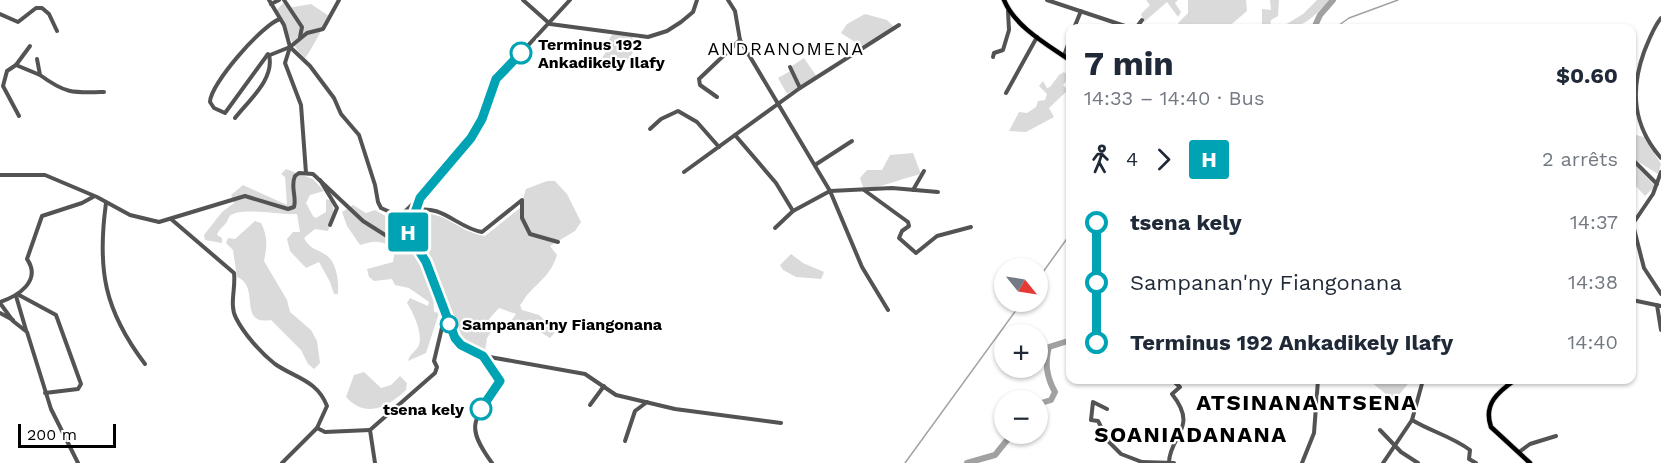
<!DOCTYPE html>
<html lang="fr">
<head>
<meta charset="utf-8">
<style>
	:root { --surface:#fff; --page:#f2f2f3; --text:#1f2937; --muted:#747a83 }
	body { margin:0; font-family:"Work Sans",sans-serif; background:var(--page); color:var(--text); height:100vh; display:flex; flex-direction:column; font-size:22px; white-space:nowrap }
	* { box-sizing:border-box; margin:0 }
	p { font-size:20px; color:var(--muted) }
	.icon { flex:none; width:33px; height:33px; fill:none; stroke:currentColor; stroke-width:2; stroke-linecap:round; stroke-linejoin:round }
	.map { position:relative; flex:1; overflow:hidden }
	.details { position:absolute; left:1066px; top:24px; width:570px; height:360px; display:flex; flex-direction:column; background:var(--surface); border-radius:12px; box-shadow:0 2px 4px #0004 }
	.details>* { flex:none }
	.badge { padding:0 12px; border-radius:4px; font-size:21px; line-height:39px }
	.needle { width:39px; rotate:120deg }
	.fabs { position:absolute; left:994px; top:258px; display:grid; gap:12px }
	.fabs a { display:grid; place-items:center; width:54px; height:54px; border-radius:50%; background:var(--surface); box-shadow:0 2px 4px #0004; font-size:30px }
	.scale { position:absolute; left:18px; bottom:15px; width:98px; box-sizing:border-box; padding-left:6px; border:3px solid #000; border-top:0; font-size:16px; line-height:21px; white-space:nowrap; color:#000; -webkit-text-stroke:4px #fff; paint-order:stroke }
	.map>.badge { position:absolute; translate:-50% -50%; box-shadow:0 0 0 3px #fff }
	.legs { display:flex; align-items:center; gap:9px; height:66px; padding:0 18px; font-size:20px }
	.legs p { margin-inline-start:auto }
	.head { display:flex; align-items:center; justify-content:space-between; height:102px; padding:0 18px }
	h1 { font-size:33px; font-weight:700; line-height:45px }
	ul { padding:0 18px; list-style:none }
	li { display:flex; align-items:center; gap:21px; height:60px; font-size:22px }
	li i { display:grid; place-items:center; width:9px; height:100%; margin:0 8px; background:currentColor }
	li i::after { content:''; width:15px; height:15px; margin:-8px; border:4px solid; border-radius:50%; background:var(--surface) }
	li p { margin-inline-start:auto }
	li:first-child i { background:linear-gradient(#0000 50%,currentColor 0) }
	li:last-child i { background:linear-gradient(currentColor 50%,#0000 0) }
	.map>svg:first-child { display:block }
</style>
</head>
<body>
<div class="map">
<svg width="1661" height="463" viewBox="0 0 1661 463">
	<rect width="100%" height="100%" fill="#fff"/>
	<g fill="#dadada">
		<polygon points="1146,0 1178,0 1175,3 1181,12 1178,17 1167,2 1144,22 1141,14 1150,5"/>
		<polygon points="1188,0 1246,0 1247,11 1227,28 1181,28 1178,23 1188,13"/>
		<polygon points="1270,0 1279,0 1278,16 1271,20 1270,28 1262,28 1262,9 1271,10"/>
		<path d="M1317 0H1329C1314 17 1303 29 1280 28L1303 14Z"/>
		<path d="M283 3 288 8 311 4 329 16C326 22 308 56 305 58 290 45 286 27 277 10Z"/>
		<polygon points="865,14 887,20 895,28 861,46 841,33 847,24"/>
		<polygon points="613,34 632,36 636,48 619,73 600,61 606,52 614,49 609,39"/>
		<polygon points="804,58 817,77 787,94 778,78 792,70 792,66"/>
		<polygon points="1064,72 1069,77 1063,85 1068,90 1049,108 1054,117 1026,132 1009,131 1019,112 1027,113 1036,107 1038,101 1045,100 1047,94 1039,86 1043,81 1047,88 1050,87 1059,75"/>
		<polygon points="1632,125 1636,135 1644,137 1661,164 1658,174 1632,158"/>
		<path d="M913 153 921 174C901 179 884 186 864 190L860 178 867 170H882L890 155Z"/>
		<polygon points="1633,163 1655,186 1645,196 1632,182"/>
		<path d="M286 169 313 179 324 191 310 195 306 203 313 216 316 218 326 212V199L332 201 334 215 328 231 315 229 304 238C311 250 315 248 326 255 337 262 339 282 338 294H334L330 282 319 262 306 268 290 251 287 239 293 232H300L297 214C281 215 242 207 231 215 228 217 228 221 226 223 222 228 219 229 217 235L222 238V243L205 240 204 235 222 212 234 203 231 195 243 185 287 205 285 177 281 174Z"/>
		<path d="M547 181H555L567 194 581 222 575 231 550 246 557 255C551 274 541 280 528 294 524 298 524 301 520 305L522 310 539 315 556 331 550 338 532 327 516 325 511 321 516 314 499 308 489 319 493 329 487 338 485 352 457 334 412 231 417 213C449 212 456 231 485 236L520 208 526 189Z"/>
		<path d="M353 205 366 213 375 210 401 225 433 289 434 312 439 313 426 353 408 361C410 353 416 352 419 345 423 333 413 312 407 303L410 298 428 306 429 302 409 288 395 285 392 279 374 281 369 277 367 269 393 262 395 249C382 240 374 240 360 245L347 226 342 212Z"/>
		<path d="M255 221 261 223C268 237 267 246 264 261L287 300 290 312 311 330 317 341 320 363 314 369 308 364 301 350 271 320C237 326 261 286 237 277L233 250 226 243 228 238 235 239Z"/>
		<polygon points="791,254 803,263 824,272 821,279 796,277 783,270 780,265"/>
		<path d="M364 372 381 388 391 385 400 376 407 383 406 390C388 407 366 419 346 397L354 375Z"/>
		<polygon points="1369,380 1411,380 1394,401"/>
	</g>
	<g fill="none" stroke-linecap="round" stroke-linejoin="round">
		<g stroke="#a1a1a1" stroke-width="1.5">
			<polyline points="1335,28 1349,18 1398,0"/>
			<polyline points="1038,279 1071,233"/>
			<polyline points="905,463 1022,302"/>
		</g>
		<g stroke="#a1a1a1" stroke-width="6">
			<polyline points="1314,28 1320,15 1333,0"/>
			<path d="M1038 404 1051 400 1055 392C1047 378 1044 364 1049 347L1071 340"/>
			<polyline points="967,463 995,455 1012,434"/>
		</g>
		<g stroke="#dbdbdb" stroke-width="6">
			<g id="major">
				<path d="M1004 0C1015 27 1048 45 1071 61"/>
				<path d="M1515 380C1498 392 1483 404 1491 427L1530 463"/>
			</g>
		</g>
		<g stroke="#535353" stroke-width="4">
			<polyline points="269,0 284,25 290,47 285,63 301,105 306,173"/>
			<polyline points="284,0 302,27 300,37"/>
			<polyline points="523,0 550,24 648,37 667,31 681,22 693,12 697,0"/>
			<polyline points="728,0 735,11 740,40 830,191 862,267 888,310"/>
			<polyline points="1047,0 1131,28 1136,28 1142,20"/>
			<polyline points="271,4 279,0"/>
			<polyline points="0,14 18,22 36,8 42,8 49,14 57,31"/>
			<path d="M1661 18C1653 28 1649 40 1644 52 1630 91 1633 126 1661 158"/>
			<polyline points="1139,25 1147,28"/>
			<polyline points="1074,28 1081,11"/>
			<polyline points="290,47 310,66 334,98 341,114 359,135 375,185 378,202 381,208 399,216"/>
			<path d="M268 54 225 113 214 108 210 102C210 84 263 24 280 19"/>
			<polyline points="270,55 290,47 307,33 323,29 339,0"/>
			<polyline points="1064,56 1071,36"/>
			<polyline points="993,57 994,53 1003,50 1009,30 1008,11"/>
			<path d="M37 59 40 75C66 94 73 93 104 92"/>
			<polyline points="16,65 30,46"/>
			<polyline points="790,67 800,88"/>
			<polyline points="1006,93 1037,37"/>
			<polyline points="717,97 700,85 699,79 740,40"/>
			<polyline points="19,116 3,86 7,71 16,65 40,75"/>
			<path d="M235 118C249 100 275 79 269 55"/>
			<polyline points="650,129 661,119 678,111 697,122 719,147"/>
			<polyline points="735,135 776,183 793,211"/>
			<polyline points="1632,159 1657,184"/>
			<polyline points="815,165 852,141"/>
			<polyline points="684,172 800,88 899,25"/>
			<path d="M0 175H45L97 197 130 215 159 222 245 196 288 209 294 207C297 197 290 187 295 176L299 173 313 174 363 221 393 240 398 236 396 220 416 201"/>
			<polyline points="320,180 337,208 330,225"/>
			<polyline points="864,190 908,222 909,226 902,231 899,238 916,253 937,236 971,227"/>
			<polyline points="913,190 924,171"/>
			<path d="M106 203C97 269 104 310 145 364"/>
			<path d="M414 211C442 203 457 228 482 232L522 200V218L530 234 558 242"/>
			<path d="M171 219 234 273C236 288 229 305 236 318 244 334 261 353 275 364 295 378 317 380 327 406L317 428 282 463"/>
			<polyline points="1632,225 1653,194 1661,172"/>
			<polyline points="1633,225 1644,268 1661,294"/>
			<polyline points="775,228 793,211 830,191 892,188 938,192"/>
			<polyline points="19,295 56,315 81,384 78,389 45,393"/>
			<polyline points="16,296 26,330"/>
			<polyline points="1632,300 1661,306"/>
			<path d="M0 302C18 296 42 281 27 259L42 216 82 203 93 197"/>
			<polyline points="0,303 13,321 27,332 51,409 78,463"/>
			<polyline points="1657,305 1661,330"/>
			<polyline points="0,313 13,320"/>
			<polyline points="1632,331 1634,334"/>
			<polyline points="484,356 585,374 616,395 675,409 781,423"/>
			<polyline points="590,405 604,386"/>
			<polyline points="1107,409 1093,402 1091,420 1098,421 1109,442 1121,454 1142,462 1174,463"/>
			<path d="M1412 420C1432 432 1451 436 1470 450L1469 459 1476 463"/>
			<polyline points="317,428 325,432 370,430"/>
			<polyline points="1380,430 1401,452 1418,463"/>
			<polyline points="625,441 635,411 647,402"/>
			<polyline points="1519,452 1530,444 1556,436"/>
			<path d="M1169 462C1170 435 1199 428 1172 394L1180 387 1172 380"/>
			<polyline points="375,463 370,430 435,373 437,367 434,361 445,315"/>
			<path d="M492 463C464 425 474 419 499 386L500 381 483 356 461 345 455 338 426 262 408 233 420 198 471 138 482 119 497 79 570 0"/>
			<polyline points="1302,463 1314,433 1318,380"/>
			<polyline points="1383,463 1412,420 1423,380"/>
		</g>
		<use href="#major" stroke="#000" stroke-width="4.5"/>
	</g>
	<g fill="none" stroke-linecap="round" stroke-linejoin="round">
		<g stroke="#fff" stroke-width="14">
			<polyline id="line-1" points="481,409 500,381 483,356 461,345 455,338 426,262 408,233 420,198 471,138 482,119 496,79 521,53"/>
		</g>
		<use href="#line-1" stroke="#00a3b4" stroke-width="9"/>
	</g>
	<g fill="#fff" stroke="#00a3b4" stroke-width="3">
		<circle cx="521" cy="53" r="10"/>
		<circle cx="449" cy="324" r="8"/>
		<circle cx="481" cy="409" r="10"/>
	</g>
	<g text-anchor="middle" stroke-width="4.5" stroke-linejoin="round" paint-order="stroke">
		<g font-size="16" font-weight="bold" fill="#000" stroke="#fff" text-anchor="start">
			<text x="538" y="50">Terminus 192<tspan x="538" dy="18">Ankadikely Ilafy</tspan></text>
			<text x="462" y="330">Sampanan'ny Fiangonana</text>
			<text x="464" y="415" text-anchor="end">tsena kely</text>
		</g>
		<g font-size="18" letter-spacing="1.5" fill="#000" stroke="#fff">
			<text x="786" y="55">ANDRANOMENA</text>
		</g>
		<g font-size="22" font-weight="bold" letter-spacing="1.5" fill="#000" stroke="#fff">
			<text x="1307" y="410">ATSINANANTSENA</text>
			<text x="1191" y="442">SOANIADANANA</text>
		</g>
	</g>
</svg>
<div class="fabs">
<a><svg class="needle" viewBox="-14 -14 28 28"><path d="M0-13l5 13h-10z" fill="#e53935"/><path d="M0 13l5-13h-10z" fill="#747a83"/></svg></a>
<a>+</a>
<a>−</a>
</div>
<div class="scale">200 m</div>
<b class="badge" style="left:408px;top:232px;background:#00a3b4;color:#fff">H</b>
<section class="details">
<div class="head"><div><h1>7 min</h1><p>14:33 – 14:40 · Bus</p></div><b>$0.60</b></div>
<div class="legs"><svg class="icon" aria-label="walk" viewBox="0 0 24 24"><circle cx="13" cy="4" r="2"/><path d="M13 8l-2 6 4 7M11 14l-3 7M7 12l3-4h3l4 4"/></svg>4<svg class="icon" aria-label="forward" viewBox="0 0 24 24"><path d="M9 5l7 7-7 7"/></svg><b class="badge" style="background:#00a3b4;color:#fff">H</b><p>2 arrêts</p></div>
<ul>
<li><i style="color:#00a3b4"></i><b>tsena kely</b><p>14:37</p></li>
<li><i style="color:#00a3b4"></i><span>Sampanan'ny Fiangonana</span><p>14:38</p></li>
<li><i style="color:#00a3b4"></i><b>Terminus 192 Ankadikely Ilafy</b><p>14:40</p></li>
</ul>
</section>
</div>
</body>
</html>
